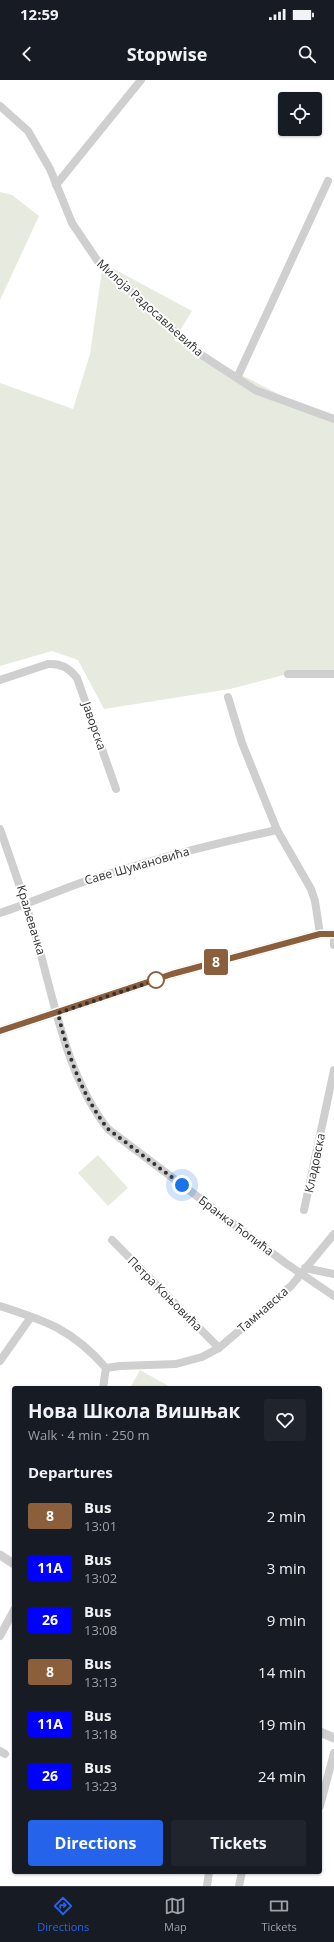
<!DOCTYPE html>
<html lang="en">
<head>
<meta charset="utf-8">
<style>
	:root { --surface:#171b24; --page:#20242c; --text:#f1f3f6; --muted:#9ea1a6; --line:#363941; --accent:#2563eb }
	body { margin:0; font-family:"Open Sans",sans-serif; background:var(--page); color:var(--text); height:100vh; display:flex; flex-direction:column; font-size:15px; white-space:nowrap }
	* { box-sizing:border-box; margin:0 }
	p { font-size:13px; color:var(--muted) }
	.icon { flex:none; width:22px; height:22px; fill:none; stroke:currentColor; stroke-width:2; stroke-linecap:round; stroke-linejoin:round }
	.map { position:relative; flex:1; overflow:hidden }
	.side { position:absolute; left:12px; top:1306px; width:310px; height:488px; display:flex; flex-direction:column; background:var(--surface); border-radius:4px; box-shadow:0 1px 3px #0004 }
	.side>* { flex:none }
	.badge { padding:0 8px; border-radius:3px; font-size:14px; line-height:26px }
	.buttons { position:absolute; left:278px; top:12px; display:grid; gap:8px }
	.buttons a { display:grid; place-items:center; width:44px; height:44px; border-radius:4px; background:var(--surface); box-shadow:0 1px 3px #0004; font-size:20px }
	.you { position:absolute; width:20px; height:20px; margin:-10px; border:3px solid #fff; border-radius:50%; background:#1a73e8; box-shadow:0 0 0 6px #1a73e833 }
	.map>.badge { position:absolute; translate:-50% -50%; box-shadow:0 0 0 2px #fff }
	h2 { padding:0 16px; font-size:15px; line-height:36px }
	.round { display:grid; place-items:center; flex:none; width:42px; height:42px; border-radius:4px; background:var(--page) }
	.headline { display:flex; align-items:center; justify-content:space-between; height:68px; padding:0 16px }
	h1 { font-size:19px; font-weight:700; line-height:30px }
	.action { display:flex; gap:8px; margin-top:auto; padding:8px 16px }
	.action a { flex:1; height:46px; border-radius:4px; background:var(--accent); color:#fff; font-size:16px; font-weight:700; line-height:46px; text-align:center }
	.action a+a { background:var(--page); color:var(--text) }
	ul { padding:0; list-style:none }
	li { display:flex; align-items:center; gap:12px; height:52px; padding:0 16px }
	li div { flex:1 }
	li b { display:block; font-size:15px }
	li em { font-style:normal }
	li .badge { min-width:44px; font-weight:700; text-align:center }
	.status { display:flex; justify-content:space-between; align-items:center; height:28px; padding:0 20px; background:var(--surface); direction:ltr }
	.status svg { height:11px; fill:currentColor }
	header { display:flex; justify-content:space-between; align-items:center; height:52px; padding:0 16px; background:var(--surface); font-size:18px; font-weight:700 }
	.tab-bar { display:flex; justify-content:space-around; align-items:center; height:56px; border-top:1px solid var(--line); background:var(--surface); font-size:11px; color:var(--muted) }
	.tab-bar a { display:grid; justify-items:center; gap:2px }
	.tab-bar .on { color:var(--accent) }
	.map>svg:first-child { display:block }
</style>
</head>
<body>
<div class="status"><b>12:59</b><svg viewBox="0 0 49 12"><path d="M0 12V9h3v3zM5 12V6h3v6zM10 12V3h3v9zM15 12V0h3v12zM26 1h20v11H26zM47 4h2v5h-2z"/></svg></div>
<header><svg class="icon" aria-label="back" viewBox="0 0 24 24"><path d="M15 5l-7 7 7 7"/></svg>Stopwise<svg class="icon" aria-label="search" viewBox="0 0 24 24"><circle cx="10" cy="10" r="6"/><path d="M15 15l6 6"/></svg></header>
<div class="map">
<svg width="334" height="1806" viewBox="0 0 334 1806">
	<rect width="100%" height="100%" fill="#fff"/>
	<g fill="#e7eade">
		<polygon points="0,112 12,115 39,136 0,220"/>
		<polygon points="103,183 192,231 174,260 334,343 334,594 288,594 230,609 104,629 78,580 52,571 0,586 0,303 73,329 90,274"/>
		<polygon points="98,1075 128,1108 108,1126 78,1093"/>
		<polygon points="140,1290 172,1308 130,1308"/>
	</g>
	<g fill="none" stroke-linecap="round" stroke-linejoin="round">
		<g stroke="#cfcfcf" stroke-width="8">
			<polyline points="0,26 28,51 50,89 72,143 99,183 197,272 255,310 334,339"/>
			<polyline points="56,105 141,0"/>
			<polyline points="237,298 328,101"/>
			<polyline points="288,594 334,594"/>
			<path d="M0 600 48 584C61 583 69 588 77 598L116 709"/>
			<polyline points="228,617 242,663 277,750 311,809 315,821 320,854"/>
			<path d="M0 749C14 789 28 828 39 868 56 929 68 998 108 1049L284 1182 334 1216"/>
			<path d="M0 833C28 824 55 812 83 802 146 781 212 764 277 750"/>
			<polyline points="334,854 334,865"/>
			<polyline points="304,1130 334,990"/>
			<polyline points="112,1160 219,1268"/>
			<polyline points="305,1188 334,1194"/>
			<path d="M0 1226C47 1241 73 1250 106 1288L103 1308"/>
			<polyline points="0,1281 31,1237"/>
			<polyline points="106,1288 120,1286 176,1284 202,1277 219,1268 291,1206 334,1154"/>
			<polyline points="0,1556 14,1530"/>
			<polyline points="0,1671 5,1674"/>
			<polyline points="320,1726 334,1673"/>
			<polyline points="207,1806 209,1792"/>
			<polyline points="239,1806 242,1792"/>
		</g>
		<g stroke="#cfcfcf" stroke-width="9">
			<polyline points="0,951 172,894 320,854 334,854"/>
			<polyline points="0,1475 14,1484"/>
			<polyline points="320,1652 334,1658"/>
		</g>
	</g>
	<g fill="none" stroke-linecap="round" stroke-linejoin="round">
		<g stroke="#fff" stroke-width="9">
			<polyline id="line" points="0,951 172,894 320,854 334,854"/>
		</g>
		<use href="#line" stroke="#8b5e3c" stroke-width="6"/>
		<path stroke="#323232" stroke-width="4" stroke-dasharray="0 7.2" d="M156 900 159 899 58 933C67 973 82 1016 108 1049L182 1105"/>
	</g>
	<circle fill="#fff" stroke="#8b5e3c" stroke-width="2" cx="156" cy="900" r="8"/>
	<g text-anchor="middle" stroke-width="4" stroke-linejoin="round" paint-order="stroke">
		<g font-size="12" fill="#323232" stroke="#fff">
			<text transform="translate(150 228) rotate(42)" y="4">Милоја Радосављевића</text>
			<text transform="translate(94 646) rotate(71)" y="4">Јаворска</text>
			<text transform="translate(137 786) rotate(-16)" y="4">Саве Шумановића</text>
			<text transform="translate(31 840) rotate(73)" y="4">Краљевачка</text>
			<text transform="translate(315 1083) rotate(-78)" y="4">Кладовска</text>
			<text transform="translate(236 1146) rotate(37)" y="4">Бранка Ћопића</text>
			<text transform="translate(165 1214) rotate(45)" y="4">Петра Коњовића</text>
			<text transform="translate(263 1230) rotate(-41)" y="4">Тамнавска</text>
		</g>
	</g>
</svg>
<div class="buttons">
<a><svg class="icon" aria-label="locate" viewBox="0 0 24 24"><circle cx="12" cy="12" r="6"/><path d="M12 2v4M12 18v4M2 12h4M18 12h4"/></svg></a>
</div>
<div class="you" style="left:182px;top:1105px"></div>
<b class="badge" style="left:216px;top:882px;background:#8b5e3c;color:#fff">8</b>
<section class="side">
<div class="headline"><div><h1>Нова Школа Вишњак</h1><p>Walk · 4 min · 250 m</p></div><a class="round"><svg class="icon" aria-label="heart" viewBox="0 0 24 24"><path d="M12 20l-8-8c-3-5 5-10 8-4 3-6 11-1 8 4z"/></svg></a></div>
<h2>Departures</h2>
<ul>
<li><span class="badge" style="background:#8b5e3c;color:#fff">8</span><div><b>Bus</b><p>13:01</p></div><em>2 min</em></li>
<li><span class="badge" style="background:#00f;color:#fff">11А</span><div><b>Bus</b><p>13:02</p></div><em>3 min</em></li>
<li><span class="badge" style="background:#00f;color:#fff">26</span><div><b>Bus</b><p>13:08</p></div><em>9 min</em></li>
<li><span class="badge" style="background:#8b5e3c;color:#fff">8</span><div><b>Bus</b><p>13:13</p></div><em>14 min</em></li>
<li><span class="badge" style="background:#00f;color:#fff">11А</span><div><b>Bus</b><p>13:18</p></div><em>19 min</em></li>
<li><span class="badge" style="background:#00f;color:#fff">26</span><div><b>Bus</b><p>13:23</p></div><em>24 min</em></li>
</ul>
<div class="action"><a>Directions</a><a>Tickets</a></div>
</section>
</div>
<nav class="tab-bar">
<a class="on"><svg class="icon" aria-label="directions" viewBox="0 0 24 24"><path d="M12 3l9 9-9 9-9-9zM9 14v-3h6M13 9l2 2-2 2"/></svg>Directions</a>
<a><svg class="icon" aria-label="map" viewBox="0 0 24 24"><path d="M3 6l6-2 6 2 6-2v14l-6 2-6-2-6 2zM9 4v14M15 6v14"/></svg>Map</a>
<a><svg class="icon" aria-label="tickets" viewBox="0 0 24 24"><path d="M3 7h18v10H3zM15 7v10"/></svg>Tickets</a>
</nav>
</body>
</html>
